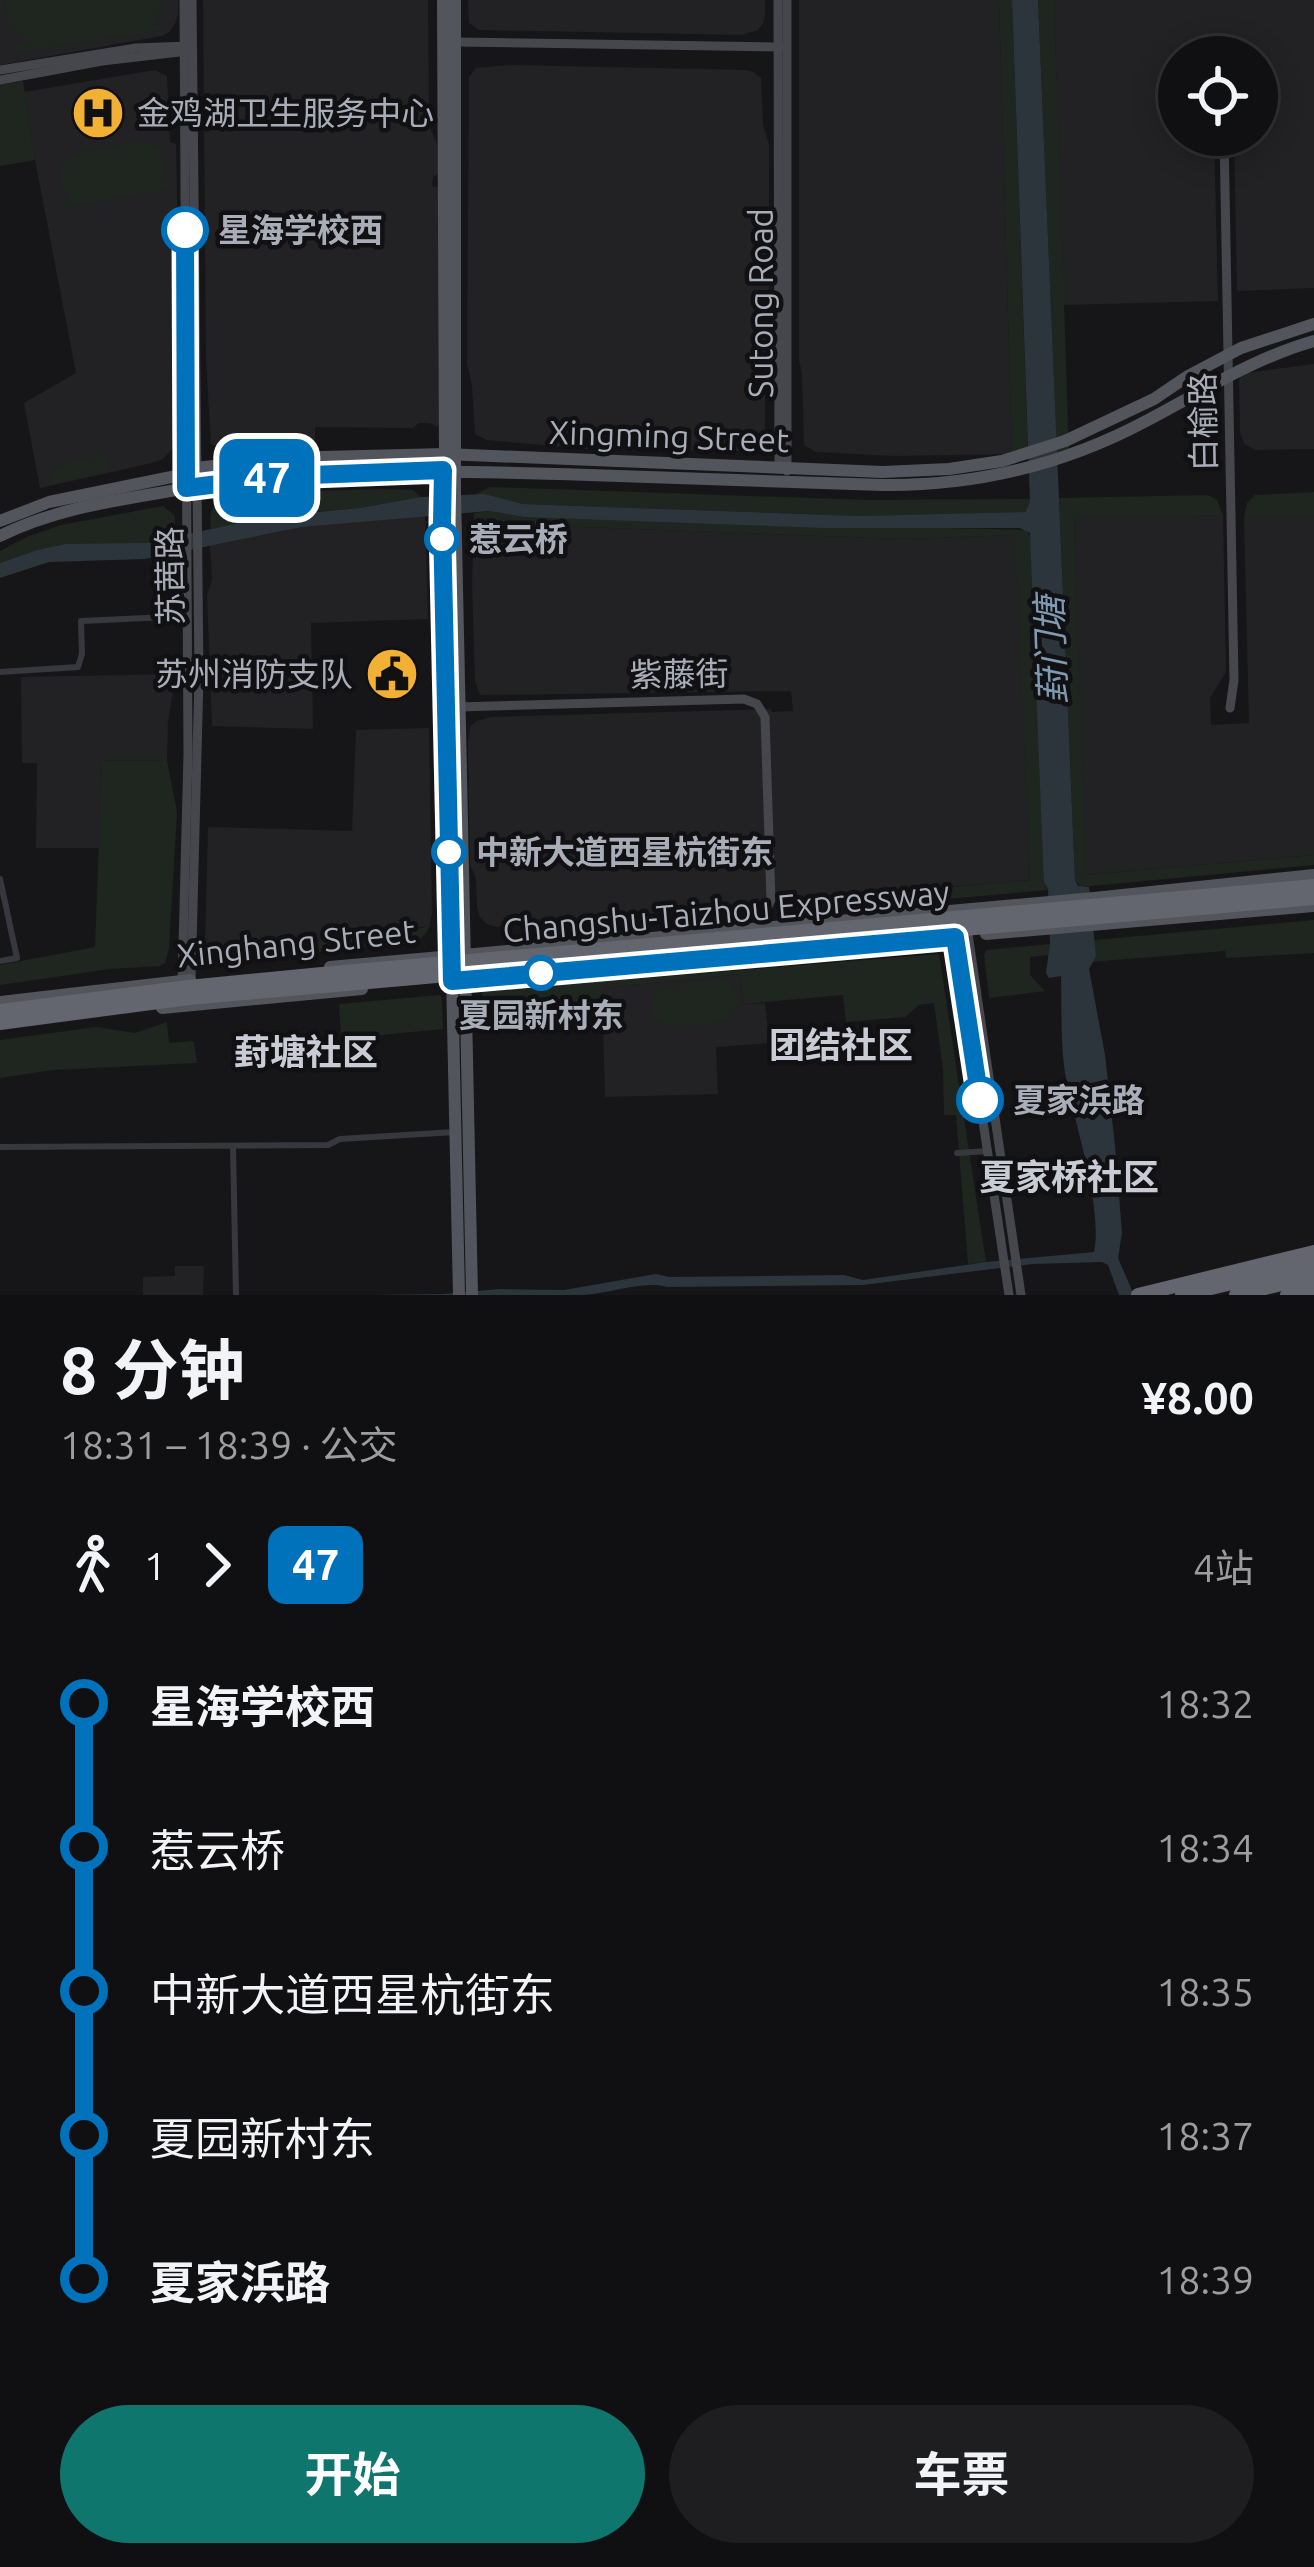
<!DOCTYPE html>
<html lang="zh">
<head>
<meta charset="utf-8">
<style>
	:root { --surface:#101012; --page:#1e1e20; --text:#f1f3f6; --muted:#9c9d9f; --line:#303032; --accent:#0f766e }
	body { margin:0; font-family:Ubuntu,"Noto Sans SC",sans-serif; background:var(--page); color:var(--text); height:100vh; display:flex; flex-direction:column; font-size:45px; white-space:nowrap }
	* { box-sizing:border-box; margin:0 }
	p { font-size:39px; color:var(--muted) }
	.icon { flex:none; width:66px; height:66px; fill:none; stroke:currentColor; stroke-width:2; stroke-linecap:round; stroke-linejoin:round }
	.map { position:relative; height:1295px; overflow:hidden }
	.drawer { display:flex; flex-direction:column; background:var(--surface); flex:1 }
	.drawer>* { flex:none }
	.badge { padding:0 24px; border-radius:18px; font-size:42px; line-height:78px }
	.fabs { position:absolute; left:1158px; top:36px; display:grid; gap:24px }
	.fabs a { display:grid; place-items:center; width:120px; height:120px; border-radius:50%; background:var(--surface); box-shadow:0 6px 30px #0003,0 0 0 3px var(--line); font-size:60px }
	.map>.badge { position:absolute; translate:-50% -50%; box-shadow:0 0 0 6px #fff }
	.legs { display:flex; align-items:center; gap:18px; height:132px; padding:0 60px; font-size:39px }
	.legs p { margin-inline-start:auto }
	.headline { display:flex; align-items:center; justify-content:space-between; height:204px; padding:0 60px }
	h1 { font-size:66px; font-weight:700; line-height:90px }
	.button { display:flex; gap:24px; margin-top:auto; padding:24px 60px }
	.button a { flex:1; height:138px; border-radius:72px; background:var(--accent); color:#fff; font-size:48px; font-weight:700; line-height:138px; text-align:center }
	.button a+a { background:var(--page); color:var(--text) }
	ul { padding:0 60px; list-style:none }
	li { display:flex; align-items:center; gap:42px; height:144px; font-size:45px }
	li i { display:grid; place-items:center; width:18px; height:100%; margin:0 15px; background:currentColor }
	li i::after { content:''; width:30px; height:30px; margin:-15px; border:9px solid; border-radius:50%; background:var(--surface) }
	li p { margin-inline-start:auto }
	li:first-child i { background:linear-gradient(#0000 50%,currentColor 0) }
	li:last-child i { background:linear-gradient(currentColor 50%,#0000 0) }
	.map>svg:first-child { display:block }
</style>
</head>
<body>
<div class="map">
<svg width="1314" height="1295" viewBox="0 0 1314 1295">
	<rect width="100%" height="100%" fill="#161618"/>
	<g fill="#222225">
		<polygon points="0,0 178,0 178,14 175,24 168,33 162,36 0,65"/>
		<polygon points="203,0 428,0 429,125 437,144 438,174 433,177 432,186 441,188 444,420 437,427 430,423 419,423 413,428 315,427 315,442 220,447 211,444 206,360"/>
		<polygon points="468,0 765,0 765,15 763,23 758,30 742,35 479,30 469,23"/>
		<polygon points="799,0 999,0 1012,454 894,456 816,452 804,445 802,374 799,360"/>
		<polygon points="1054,0 1314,0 1314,288 1237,291 1234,135 1257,135 1257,57 1195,54 1194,57 1179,57 1179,135 1214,135 1218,301 1063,305"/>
		<polygon points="511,65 745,70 753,72 761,78 763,125 769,144 769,339 765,360 765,436 763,442 756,448 740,451 587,449 487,440 475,434 472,386 467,362 469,77 476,68"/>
		<polygon points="155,70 167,76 170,142 176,144 180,364 176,381 174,447 163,459 152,463 40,488 24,403 76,373 35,160 24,92"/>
		<polygon points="1314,364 1314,449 1256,450 1244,444 1240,432 1239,374"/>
		<polygon points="1223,515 1226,672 1210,698 1211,725 1249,723 1244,517 1314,517 1314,855 1085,875 1074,518"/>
		<polygon points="425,516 428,619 311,623 313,729 212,726 207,595 212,580 210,546 302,527"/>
		<polygon points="474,523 904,539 1016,535 1030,880 496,927 487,924 480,917 477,907 476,878 470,865 468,742 470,727 476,721 491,717 771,709 772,712 793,711 791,691 480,695 475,681 472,583"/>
		<polygon points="176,674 168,721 167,760 102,761 100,848 36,848 37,763 22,763 21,677"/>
		<polygon points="429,728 432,913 429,926 214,954 205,945 208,827 352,831 356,730"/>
		<polygon points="740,974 744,1004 765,1003 769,1043 716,1047 718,1094 605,1097 602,988"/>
		<polygon points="175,1266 204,1266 203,1295 143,1295 143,1277 175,1276"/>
	</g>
	<g fill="#1e261f">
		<path d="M6 0H164L154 24 162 25 163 30 15 53 14 45 28 41C12 31 5 20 6 0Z"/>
		<polygon points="999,0 1012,0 1028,454 1012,454"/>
		<polygon points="1038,0 1054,0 1069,454 1057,455"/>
		<polygon points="23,81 35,160 0,166 0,85"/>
		<path d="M142 141C164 146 170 163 159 182L167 181 168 189 62 209 61 203 71 200C27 152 113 147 142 141Z"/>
		<polygon points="107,453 111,469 53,483 49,468"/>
		<polygon points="490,487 869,500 1030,499 1030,508 1026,512 1020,513 859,516 523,504 476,494"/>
		<path d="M379 489 413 490 421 497 360 508 286 514 211 529C210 515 209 507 221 500L281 492Z"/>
		<polygon points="1314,492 1314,517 1244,517 1247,503 1255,495"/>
		<polygon points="1208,495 1217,500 1223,515 1074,519 1086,875 1314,855 1314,865 1081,887 1075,880 1059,498"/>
		<polygon points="163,506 175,516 174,538 132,545 65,544 37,550 0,563 0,551 29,536 61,525"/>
		<polygon points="489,511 524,517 1026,530 1032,540 1043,862 1048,890 776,914 776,903 1030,880 1015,535 904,539 474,523 474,513"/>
		<polygon points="167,760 177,812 169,948 165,963 160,966 110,969 0,985 0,965 95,947 102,761"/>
		<polygon points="1314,920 1314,953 1226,958 1225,951 1090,962 1096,956 1094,940"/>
		<polygon points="431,924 425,935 415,942 214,963 209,964 205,959 205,945 215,953 423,928"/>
		<polygon points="1050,944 1049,955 1030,957 1030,975 1045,991 989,998 984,955 986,950"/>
		<polygon points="939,954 986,1262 968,1264 956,1115 944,1115 943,1070 934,1003 919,1005 905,1017 846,1022 843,995 744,1004 740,974 603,988 602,1015 566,1016 566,1028 483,1030 482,991"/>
		<path d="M721 979C731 984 739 989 738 1001 737 1029 689 1025 669 1026 656 1022 650 1013 652 999L661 987Z"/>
		<polygon points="440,995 442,998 443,1029 341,1039 339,1004"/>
		<polygon points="167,1022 169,1043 194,1041 197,1063 53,1070 0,1078 0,1040 96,1027 135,1033"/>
	</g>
	<path fill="#2c353c" d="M1012 0H1038L1075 880 1078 886 1089 887 1096 956 1089 969 1105 1055 1115 1146 1122 1233 1118 1258 1134 1295H1119L1108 1265 1102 1262 1032 1264 863 1285 667 1287C643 1280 609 1294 583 1295 513 1295 442 1295 372 1295L443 1294 500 1289 564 1290 656 1274 669 1277 844 1275 863 1280 986 1262 1094 1252C1103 1209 1075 1124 1066 1078 1060 1046 1062 1009 1061 976L1049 978 1046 973 1050 944 1048 888 1044 882 1043 862 1030 533 1020 528H823L524 517 489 511 302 527 145 559 49 562 0 578V563L37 550 65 544 145 543 273 516 360 508 421 497 484 494 523 504 859 516 1026 512 1030 501Z"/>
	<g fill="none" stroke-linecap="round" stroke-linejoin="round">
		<g stroke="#37383d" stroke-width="6">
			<polyline points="0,672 78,667 82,654 81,621 188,616"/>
			<polyline points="0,879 17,958 0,961"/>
			<polyline points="233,1146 236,1295"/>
			<polyline points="0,1147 328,1145 340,1139 455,1132"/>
			<polyline points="957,1153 988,1151"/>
		</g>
		<g stroke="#45474d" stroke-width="9">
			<polyline points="778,0 779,469"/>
			<polyline points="455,42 782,47"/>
			<polyline points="0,70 136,48 188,46"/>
			<polyline points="0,80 102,61 188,51"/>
			<polyline points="1224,135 1234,680 1230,708"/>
			<polyline points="787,471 787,0"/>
			<polyline points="457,707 744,699 757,704 765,717 771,900 766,910 767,927"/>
			<polyline points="967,927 1021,1295"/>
			<polyline points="954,928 1009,1295"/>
			<polyline points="191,983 199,677 192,0"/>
			<polyline points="182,984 188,754 184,0"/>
		</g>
		<g stroke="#53555c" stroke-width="12">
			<polyline points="443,0 445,454 442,523 459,1295"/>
			<polyline points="455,0 455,492 472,1295"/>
			<polyline points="0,521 49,502 186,474 196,468 282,458 445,454 883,472 949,469 1002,461 1065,441 1154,399 1188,376 1241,348 1314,324"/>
			<path d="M0 536C50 511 105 502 159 493 301 467 446 470 589 475 687 478 785 482 883 485 976 486 1066 464 1148 420 1203 391 1254 358 1314 341"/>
			<polyline points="986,934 1314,906"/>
			<polyline points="330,967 1094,898 1314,875"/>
			<polyline points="0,1002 190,980"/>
			<polyline points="162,1008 362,989"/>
		</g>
		<g stroke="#63666e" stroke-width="14">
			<polyline points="0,1011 188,987 322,974 1314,886"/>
			<polyline points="0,1023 189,998 1314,898"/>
			<polyline points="1138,1295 1314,1252"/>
			<polyline points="1182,1295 1314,1263"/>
			<polyline points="1236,1295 1314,1276"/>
			<polyline points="1287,1295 1314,1289"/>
		</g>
	</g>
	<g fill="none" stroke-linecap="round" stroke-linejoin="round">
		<g stroke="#fff" stroke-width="27">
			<polyline id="line-1" points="185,230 186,488 284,476 443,470 442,523 452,981 955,937 980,1100"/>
		</g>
		<use href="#line-1" stroke="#0072bc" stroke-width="18"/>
	</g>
	<defs>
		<g id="hospital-disc" transform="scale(2.7)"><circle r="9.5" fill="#f2b134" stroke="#111113"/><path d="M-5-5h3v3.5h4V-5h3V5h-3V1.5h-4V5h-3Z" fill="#111"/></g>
		<g id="civic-disc" transform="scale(2.7)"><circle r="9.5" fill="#f2b134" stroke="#111113"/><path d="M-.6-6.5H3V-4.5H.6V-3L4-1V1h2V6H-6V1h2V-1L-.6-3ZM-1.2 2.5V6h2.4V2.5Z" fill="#111"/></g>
	</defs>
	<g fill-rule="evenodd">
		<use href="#hospital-disc" x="98" y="113"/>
		<use href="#civic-disc" x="392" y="674"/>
	</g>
	<g fill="#fff" stroke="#0072bc" stroke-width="6">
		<circle cx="185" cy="230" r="21"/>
		<circle cx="442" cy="539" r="15"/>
		<circle cx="449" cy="852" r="15"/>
		<circle cx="541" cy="973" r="15"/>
		<circle cx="980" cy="1100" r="21"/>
	</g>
	<g text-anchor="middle" stroke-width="9" stroke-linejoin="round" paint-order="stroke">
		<g font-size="33" fill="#a8adb8" stroke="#111113" text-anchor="start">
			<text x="137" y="125">金鸡湖卫生服务中心</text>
			<text x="353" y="686" text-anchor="end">苏州消防支队</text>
		</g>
		<g font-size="33" font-weight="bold" fill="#a8adb8" stroke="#111113" text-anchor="start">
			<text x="218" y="242">星海学校西</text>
			<text x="469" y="551">惹云桥</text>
			<text x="476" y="864">中新大道西星杭街东</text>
			<text x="541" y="1027" text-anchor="middle">夏园新村东</text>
			<text x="1013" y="1112">夏家浜路</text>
		</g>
		<g font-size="33" fill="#a8adb8" stroke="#111113">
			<text transform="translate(761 303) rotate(-90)" y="12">Sutong Road</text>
			<text transform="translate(1203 422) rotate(-91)" y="12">白榆路</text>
			<text transform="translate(669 436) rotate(2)" y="12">Xingming Street</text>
			<text transform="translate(170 576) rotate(-91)" y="12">苏茜路</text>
			<text transform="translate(679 674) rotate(-1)" y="12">紫藤街</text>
			<text transform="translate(726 911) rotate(-5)" y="12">Changshu-Taizhou Expressway</text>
			<text transform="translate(296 943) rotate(-6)" y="12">Xinghang Street</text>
		</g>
		<g font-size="36" font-style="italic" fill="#7f9bb3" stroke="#111113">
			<text transform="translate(1051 650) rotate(-92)" y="13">葑门塘</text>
		</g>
		<g font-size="36" font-weight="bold" fill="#c9ccd4" stroke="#111113">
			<text x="841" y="1058">团结社区</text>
			<text x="306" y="1065">葑塘社区</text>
			<text x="1069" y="1190">夏家桥社区</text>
		</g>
	</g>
</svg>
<div class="fabs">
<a><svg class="icon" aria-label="locate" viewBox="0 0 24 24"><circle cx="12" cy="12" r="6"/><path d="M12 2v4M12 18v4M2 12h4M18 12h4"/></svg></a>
</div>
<b class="badge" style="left:267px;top:478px;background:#0072bc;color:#fff">47</b>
</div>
<section class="drawer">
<div class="headline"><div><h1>8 分钟</h1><p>18:31 – 18:39 · 公交</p></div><b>¥8.00</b></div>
<div class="legs"><svg class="icon" aria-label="walk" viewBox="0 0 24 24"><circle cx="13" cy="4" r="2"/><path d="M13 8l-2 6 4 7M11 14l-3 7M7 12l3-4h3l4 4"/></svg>1<svg class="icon" aria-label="forward" viewBox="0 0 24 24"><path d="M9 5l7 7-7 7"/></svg><b class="badge" style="background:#0072bc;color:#fff">47</b><p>4站</p></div>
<ul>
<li><i style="color:#0072bc"></i><b>星海学校西</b><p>18:32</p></li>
<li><i style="color:#0072bc"></i><span>惹云桥</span><p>18:34</p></li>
<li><i style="color:#0072bc"></i><span>中新大道西星杭街东</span><p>18:35</p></li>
<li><i style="color:#0072bc"></i><span>夏园新村东</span><p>18:37</p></li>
<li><i style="color:#0072bc"></i><b>夏家浜路</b><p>18:39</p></li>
</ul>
<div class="button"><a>开始</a><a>车票</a></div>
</section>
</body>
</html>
